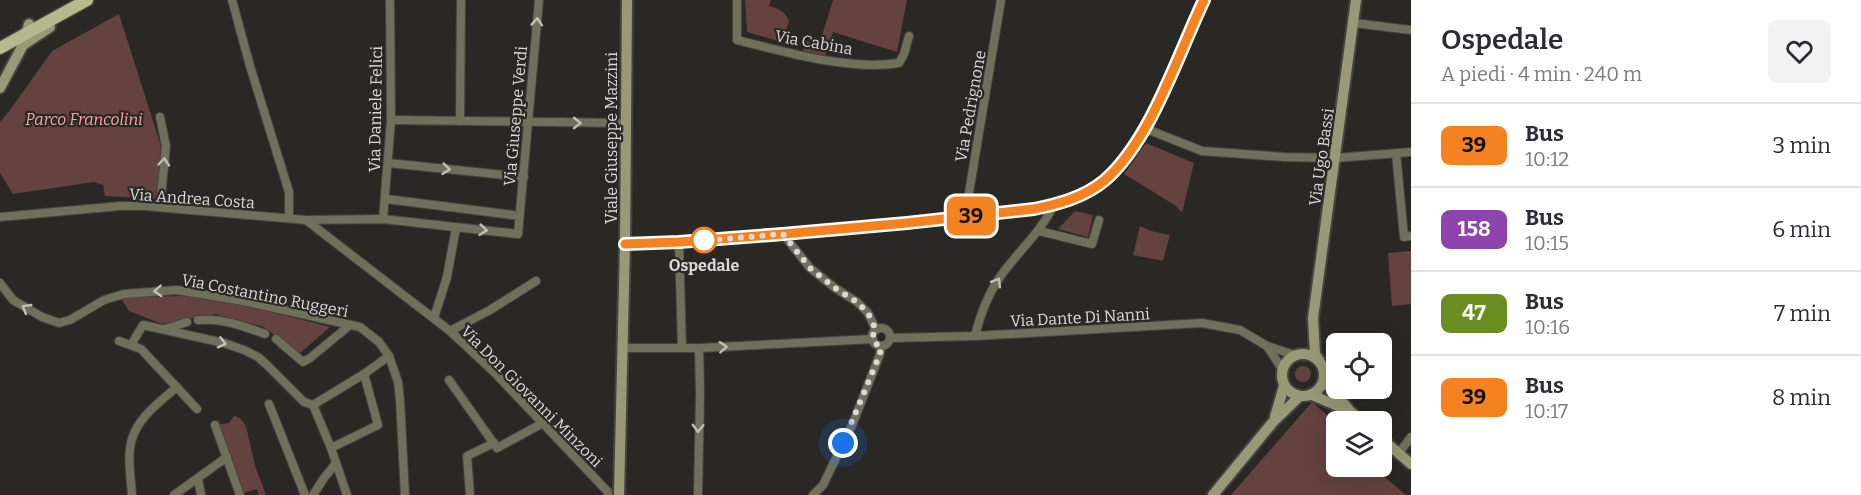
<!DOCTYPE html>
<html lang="it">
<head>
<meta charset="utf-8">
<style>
	:root { --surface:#fff; --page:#f2f2f3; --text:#2b2b33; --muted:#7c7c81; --line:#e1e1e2 }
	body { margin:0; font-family:Bitter,serif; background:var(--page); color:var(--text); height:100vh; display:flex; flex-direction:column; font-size:22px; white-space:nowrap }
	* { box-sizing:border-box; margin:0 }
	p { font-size:20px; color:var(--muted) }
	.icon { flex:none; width:33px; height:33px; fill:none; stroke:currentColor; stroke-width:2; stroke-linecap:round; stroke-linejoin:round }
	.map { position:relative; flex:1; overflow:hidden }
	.side { display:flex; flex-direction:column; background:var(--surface); width:450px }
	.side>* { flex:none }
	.badge { padding:0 12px; border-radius:9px; font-size:21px; line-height:39px }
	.buttons { position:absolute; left:1326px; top:333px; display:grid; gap:12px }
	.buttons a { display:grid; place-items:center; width:66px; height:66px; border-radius:9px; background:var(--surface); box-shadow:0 6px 24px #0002; font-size:30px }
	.you { position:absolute; width:30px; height:30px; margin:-15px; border:4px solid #fff; border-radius:50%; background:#1a73e8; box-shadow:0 0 0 9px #1a73e833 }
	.map>.badge { position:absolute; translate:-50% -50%; box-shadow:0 0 0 3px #fff }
	.round { display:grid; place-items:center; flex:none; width:63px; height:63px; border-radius:9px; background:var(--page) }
	.headline { display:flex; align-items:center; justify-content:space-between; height:102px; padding:0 30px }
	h1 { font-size:28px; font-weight:600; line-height:45px }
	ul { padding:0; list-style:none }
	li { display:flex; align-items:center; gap:18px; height:84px; padding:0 30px; border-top:2px solid var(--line) }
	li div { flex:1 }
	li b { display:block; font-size:22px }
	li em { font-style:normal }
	li .badge { min-width:66px; font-weight:700; text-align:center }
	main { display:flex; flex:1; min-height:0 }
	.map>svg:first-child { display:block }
</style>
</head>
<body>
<main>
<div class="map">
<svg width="1411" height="495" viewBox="0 0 1411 495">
	<rect width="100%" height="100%" fill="#2a2825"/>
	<g fill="#63423f">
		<path d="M745 0H771L769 6C780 9 784 11 789 21L782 42 747 32Z"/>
		<polygon points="833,0 907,0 897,52 833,32 825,56 803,51 805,41 819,45"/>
		<polygon points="119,14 161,146 157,199 105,196 103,185 94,182 13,194 0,173 0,122 10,110 52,51"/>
		<polygon points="1146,143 1194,163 1182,213 1176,206 1124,174"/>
		<polygon points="1075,211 1093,215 1088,237 1058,229"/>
		<polygon points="1140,226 1151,231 1170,235 1163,261 1133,255"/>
		<polygon points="1411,251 1411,304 1392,306 1388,253"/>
		<polygon points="183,296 232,302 330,327 299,354 264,327 215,314 162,324 129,311 120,297"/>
		<circle cx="1303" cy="374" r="8"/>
		<polygon points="1312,402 1336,423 1336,466 1373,467 1406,495 1231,495"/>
		<polygon points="234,416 240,418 246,426 255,466 266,495 259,495 257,489 239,494 215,425 229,423"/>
	</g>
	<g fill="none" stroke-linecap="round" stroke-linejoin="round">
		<g stroke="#464441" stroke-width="10">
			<g id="street">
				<polyline points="232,0 250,66 289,192 289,218"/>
				<path d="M737 0V40C786 52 850 71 899 63L904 54 909 36"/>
				<polyline points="1354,23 1411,30"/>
				<polyline points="160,117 166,146 160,207"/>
				<polyline points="391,120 626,123"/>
				<polyline points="460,121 461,0"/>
				<polyline points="1144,128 1202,151 1284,157 1336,158 1411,152"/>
				<polyline points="1396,153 1404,237 1411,236"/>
				<polyline points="388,163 524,177"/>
				<polyline points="386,199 513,215"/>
				<polyline points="0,217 120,206 145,206 306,220 383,219 518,234 539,0"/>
				<polyline points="965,217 1001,0"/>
				<polyline points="383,219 391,120 390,0"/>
				<polyline points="306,220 450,331 494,372 608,492 608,495"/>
				<polyline points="1039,231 1092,244 1099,220"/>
				<polyline points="783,234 810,268 835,288 857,302 868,313 876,330"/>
				<polyline points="679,242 682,348"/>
				<path d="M625 244C762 238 898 225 1034 209 1059 204 1085 197 1105 180 1150 141 1179 53 1204 0"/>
				<polyline points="0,283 13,300 42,317 59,323 70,320 104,300 124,294 177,290 243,301 360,327 379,342 389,356 398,382 400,400 405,495"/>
				<polyline points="434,318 447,277 456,228"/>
				<path d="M198 320C222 318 243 326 265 334"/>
				<circle cx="881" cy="337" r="9"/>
				<polyline points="165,329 187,322"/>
				<polyline points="450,331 490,310 536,281"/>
				<path d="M975 336C980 316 986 298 998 280 1015 254 1040 234 1053 206"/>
				<polyline points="890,338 975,336 1202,323 1240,330 1267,346 1295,355"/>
				<polyline points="276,339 303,362 310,358 350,325"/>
				<polyline points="119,341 141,349 197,409"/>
				<polyline points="131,345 143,325 224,343 244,350 258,357 268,366 304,402 313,405"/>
				<polyline points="1267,346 1282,369"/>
				<polyline points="622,348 699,348 873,339"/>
				<polyline points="449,380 497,448 543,423"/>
				<polyline points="269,404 305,495"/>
				<polyline points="313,405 331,448 347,495"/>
				<polyline points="313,405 364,374 389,356"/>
				<polyline points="215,425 240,495"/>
				<polyline points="331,448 378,425 364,374"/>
				<polyline points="1399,453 1411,437"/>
				<polyline points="198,479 201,495"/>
				<path d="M132 495C131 480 128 463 130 448 133 421 158 403 177 387"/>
				<polyline points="174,495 227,457"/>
				<polyline points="313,495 324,478 336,463"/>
				<polyline points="470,495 467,456 494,443"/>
				<polyline points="698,495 700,394 699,348"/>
				<polyline points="813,495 823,485 853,423 880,354 881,346"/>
			</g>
		</g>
		<g stroke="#464441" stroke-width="14">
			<g id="secondary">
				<polyline points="23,45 50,27"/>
				<polyline points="0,88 23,45 29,24"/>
				<circle cx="1303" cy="375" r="21"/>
				<polyline points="1319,360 1315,354 1313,318 1356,0"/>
				<polyline points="1324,380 1350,411 1362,422"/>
				<polyline points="1312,395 1347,410"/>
				<polyline points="1275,417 1284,386"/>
				<polyline points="1382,439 1411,464"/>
				<polyline points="619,495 625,244 627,0"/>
				<polyline points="1213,495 1273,422 1300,396"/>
			</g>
		</g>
		<g stroke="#464441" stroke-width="15">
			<polyline id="primary" points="0,48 87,0"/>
		</g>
		<use href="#street" stroke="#6f705b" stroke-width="8"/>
		<use href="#secondary" stroke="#979977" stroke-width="10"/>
		<use href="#primary" stroke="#b6b98c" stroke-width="12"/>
	</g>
	<defs><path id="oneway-chevron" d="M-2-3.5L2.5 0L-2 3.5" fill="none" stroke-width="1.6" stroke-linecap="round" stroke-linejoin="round" transform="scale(1.5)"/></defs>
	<g stroke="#bfbfb8">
		<use href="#oneway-chevron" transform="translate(537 22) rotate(-86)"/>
		<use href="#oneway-chevron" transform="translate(577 123) rotate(1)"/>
		<use href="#oneway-chevron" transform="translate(164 162) rotate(-85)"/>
		<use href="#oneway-chevron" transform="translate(446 169) rotate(6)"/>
		<use href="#oneway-chevron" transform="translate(483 230) rotate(6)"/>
		<use href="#oneway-chevron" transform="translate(997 282) rotate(-58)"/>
		<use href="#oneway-chevron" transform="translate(158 291) rotate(177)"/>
		<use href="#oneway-chevron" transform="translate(26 308) rotate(-149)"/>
		<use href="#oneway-chevron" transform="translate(222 343) rotate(14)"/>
		<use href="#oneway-chevron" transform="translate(723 347) rotate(-3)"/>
		<use href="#oneway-chevron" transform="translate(698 428) rotate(92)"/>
	</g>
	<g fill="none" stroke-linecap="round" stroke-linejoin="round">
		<g stroke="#fff" stroke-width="14">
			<path id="line" d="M625 244 679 242 783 234 907 223 1034 209C1059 204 1085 197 1105 180 1151 140 1178 54 1204 0"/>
		</g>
		<use href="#line" stroke="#f58220" stroke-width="9"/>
		<path stroke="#dad9d7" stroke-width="6" stroke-dasharray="0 10.8" d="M704 240 701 241 783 234 810 268 835 288 857 302 868 313 876 330C870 337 873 344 881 346L880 354 843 443"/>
	</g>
	<circle fill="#fff" stroke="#f58220" stroke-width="3" cx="704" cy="240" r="12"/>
	<g text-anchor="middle" stroke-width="4.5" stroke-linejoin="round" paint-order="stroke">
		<g font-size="16" fill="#dad9d7" stroke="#2a2825">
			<text transform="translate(814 42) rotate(10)" y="6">Via Cabina</text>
			<text transform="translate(970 106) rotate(-80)" y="6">Via Pedrignone</text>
			<text transform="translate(375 109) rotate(-89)" y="6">Via Daniele Felici</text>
			<text transform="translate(515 116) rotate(-85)" y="6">Via Giuseppe Verdi</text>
			<text transform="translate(611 138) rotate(-90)" y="6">Viale Giuseppe Mazzini</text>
			<text transform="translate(1321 157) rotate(-82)" y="6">Via Ugo Bassi</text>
			<text transform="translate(192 198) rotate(4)" y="6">Via Andrea Costa</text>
			<text transform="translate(265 295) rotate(11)" y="6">Via Costantino Ruggeri</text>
			<text transform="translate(1080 317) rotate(-3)" y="6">Via Dante Di Nanni</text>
			<text transform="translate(532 396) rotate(45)" y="6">Via Don Giovanni Minzoni</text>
		</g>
		<g font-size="16" font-style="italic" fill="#fba6a1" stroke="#2a2825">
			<text x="84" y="125">Parco Francolini</text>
		</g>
		<g font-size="16" font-weight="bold" fill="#dad9d7" stroke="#2a2825">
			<text x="704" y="271">Ospedale</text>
		</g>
	</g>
</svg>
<div class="buttons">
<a><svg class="icon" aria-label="locate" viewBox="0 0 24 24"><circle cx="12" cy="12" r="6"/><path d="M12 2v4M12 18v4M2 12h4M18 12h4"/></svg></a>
<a><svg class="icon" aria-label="layers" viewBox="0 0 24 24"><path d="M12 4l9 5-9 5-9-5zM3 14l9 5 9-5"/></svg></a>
</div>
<div class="you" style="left:843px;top:443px"></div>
<b class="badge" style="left:971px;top:216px;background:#f58220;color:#111">39</b>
</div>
<section class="side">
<div class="headline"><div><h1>Ospedale</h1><p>A piedi · 4 min · 240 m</p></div><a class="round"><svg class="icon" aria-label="heart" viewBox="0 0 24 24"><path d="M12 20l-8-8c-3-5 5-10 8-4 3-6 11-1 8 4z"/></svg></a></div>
<ul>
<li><span class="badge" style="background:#f58220;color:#111">39</span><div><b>Bus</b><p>10:12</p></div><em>3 min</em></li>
<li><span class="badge" style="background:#8e44ad;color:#fff">158</span><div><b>Bus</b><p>10:15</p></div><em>6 min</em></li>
<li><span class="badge" style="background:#6b8e23;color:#fff">47</span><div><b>Bus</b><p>10:16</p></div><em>7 min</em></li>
<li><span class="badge" style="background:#f58220;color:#111">39</span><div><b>Bus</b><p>10:17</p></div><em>8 min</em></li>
</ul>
</section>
</main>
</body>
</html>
